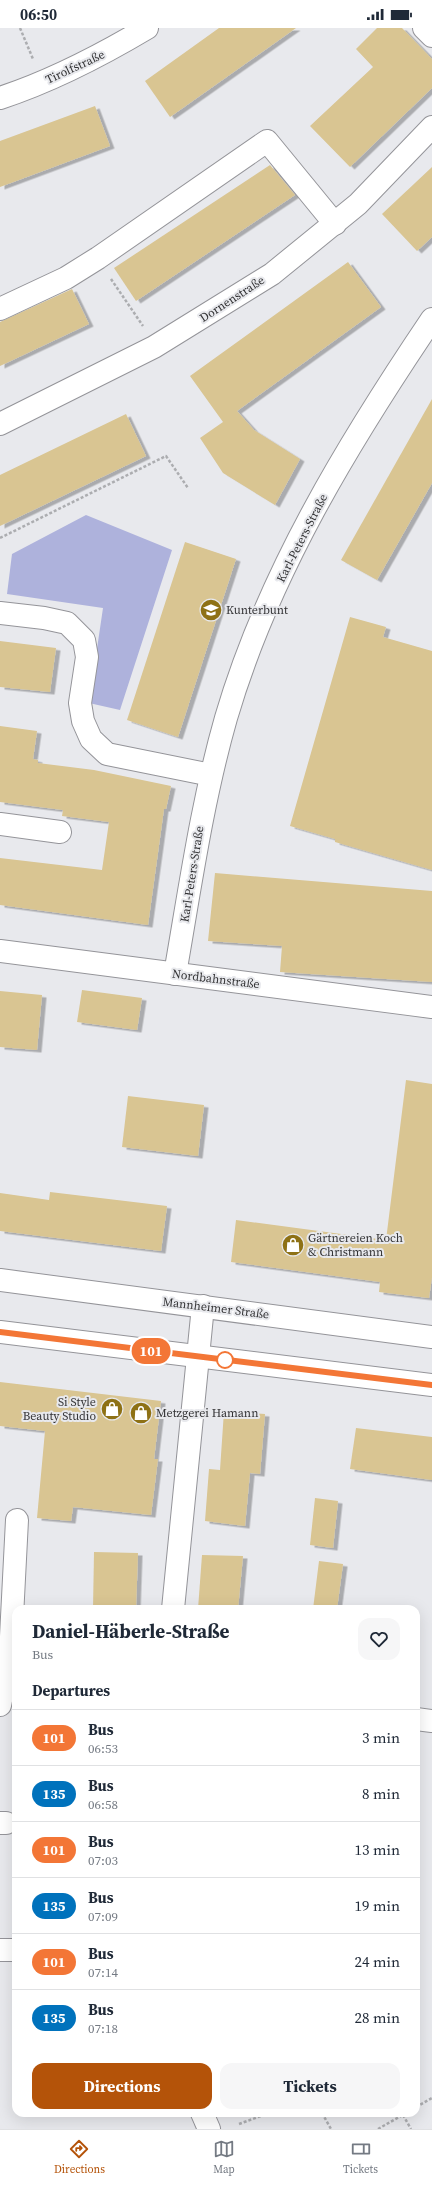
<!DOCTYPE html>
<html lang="en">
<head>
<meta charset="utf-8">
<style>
	:root { --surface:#fff; --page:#f6f6f7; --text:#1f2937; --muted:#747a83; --line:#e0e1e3; --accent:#b45309 }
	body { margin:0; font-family:"Source Serif 4",serif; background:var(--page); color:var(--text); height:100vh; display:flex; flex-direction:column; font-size:15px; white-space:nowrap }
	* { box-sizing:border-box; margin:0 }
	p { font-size:13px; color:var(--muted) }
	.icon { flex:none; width:22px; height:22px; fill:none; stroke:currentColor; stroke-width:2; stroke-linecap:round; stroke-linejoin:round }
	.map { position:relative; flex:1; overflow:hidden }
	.side { position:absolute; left:12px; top:1577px; width:408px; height:512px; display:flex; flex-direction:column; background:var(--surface); border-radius:12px; box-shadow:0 4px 16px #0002 }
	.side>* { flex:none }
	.badge { padding:0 8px; border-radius:13px; font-size:14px; line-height:26px }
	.map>.badge { position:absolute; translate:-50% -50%; box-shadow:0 0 0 2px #fff }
	h2 { padding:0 20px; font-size:15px; line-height:36px }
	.round { display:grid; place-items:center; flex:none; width:42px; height:42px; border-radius:12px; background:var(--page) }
	.summary { display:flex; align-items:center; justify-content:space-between; height:68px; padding:0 20px }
	h1 { font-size:19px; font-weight:700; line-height:30px }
	.primary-button { display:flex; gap:8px; margin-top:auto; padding:8px 20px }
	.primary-button a { flex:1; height:46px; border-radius:12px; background:var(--accent); color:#fff; font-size:16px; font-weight:700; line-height:46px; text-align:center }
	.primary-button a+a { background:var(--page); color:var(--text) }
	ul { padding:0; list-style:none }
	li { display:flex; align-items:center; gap:12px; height:56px; padding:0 20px; border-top:1px solid var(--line) }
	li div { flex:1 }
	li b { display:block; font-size:15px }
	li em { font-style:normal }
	li .badge { min-width:44px; font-weight:700; text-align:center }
	.status { display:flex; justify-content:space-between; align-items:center; height:28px; padding:0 20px; background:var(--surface); direction:ltr }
	.status svg { height:11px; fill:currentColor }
	.tab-bar { display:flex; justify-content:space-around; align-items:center; height:56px; border-top:1px solid var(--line); background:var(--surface); font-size:11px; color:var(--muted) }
	.tab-bar a { display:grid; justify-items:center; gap:2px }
	.tab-bar .selected { color:var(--accent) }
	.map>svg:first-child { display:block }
</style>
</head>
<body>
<div class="status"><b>06:50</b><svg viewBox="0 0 49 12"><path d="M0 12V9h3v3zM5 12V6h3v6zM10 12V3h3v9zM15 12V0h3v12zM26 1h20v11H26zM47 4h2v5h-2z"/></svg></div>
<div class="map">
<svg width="432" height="2101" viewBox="0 0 432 2101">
	<defs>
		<filter id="shadow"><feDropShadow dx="4.5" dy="2.5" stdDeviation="0" flood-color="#0004"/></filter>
	</defs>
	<rect width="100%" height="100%" fill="#e8e9ed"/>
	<polygon fill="#aeb2dc" points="86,487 172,522 120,682 89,675 103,580 7,566 12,526"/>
	<g fill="#d9c592" filter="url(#shadow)">
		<polygon points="219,0 296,0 170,89 145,53"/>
		<polygon points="377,0 402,0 432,31 432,60 350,139 310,98 373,39 356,21"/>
		<polygon points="95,78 110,118 0,159 0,113"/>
		<polygon points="270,137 295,167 136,273 114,240"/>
		<polygon points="432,139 432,209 417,223 382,186"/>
		<polygon points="348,234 381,279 237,383 254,402 300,431 275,477 223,445 200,410 223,394 190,348"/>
		<polygon points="72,261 89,296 0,338 0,294"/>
		<polygon points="432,371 432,455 377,552 341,532"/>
		<polygon points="126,386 146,428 0,498 0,447"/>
		<polygon points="185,514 236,531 178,709 127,692"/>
		<polygon points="350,589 386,599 383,609 432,623 432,842 335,814 335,811 290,798"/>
		<polygon points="0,613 56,620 50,664 0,659"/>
		<polygon points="0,698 37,703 33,731 38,732 38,735 94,742 171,758 166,781 164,781 148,897 0,877 0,830 102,842 109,794 62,788 63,782 0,774"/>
		<polygon points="215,845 432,863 432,954 280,944 282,918 208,913"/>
		<polygon points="82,962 142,970 137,1002 77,994"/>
		<polygon points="0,963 42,967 37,1022 0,1019"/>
		<polygon points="406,1052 432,1056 432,1249 429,1270 379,1264 380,1254 231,1234 236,1192 386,1212"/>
		<polygon points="128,1068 204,1077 198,1128 122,1119"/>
		<polygon points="50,1164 167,1178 161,1223 0,1203 0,1165 49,1172"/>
		<polygon points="0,1354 161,1373 154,1431 158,1431 151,1487 73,1479 71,1493 37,1490 45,1403 0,1398"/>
		<polygon points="224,1383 265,1386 260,1446 250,1445 245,1498 205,1493 209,1441 220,1442"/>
		<polygon points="356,1400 432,1409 432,1452 350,1441"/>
		<polygon points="315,1470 338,1473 333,1520 310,1517"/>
		<polygon points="94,1524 138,1525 136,1581 93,1581"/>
		<polygon points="202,1527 243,1528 238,1581 198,1581"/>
		<polygon points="319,1533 343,1536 337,1581 313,1581"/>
	</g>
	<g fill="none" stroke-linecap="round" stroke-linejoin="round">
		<g stroke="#949499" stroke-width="24">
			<g id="minor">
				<polyline points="424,0 432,8"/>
				<path d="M0 70C52 53 100 28 147 0"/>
				<polyline points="0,281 66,250 98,230 267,113 335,196"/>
				<polyline points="0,396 154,319 272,246 358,176 432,99"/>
				<polyline points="0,585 44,590 67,595 84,612 87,629 80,675 83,693 91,711 107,726 211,747"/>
				<polyline points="0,796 60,804"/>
				<polyline points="0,923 432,979"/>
				<path d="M175 946C190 860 202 774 226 690 268 546 349 414 432 291"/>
				<polyline points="173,1581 203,1278"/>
				<polyline points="0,1677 10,1628 17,1492"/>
				<polyline points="416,1691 432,1693"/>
				<polyline points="0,1795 6,1795"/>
				<polyline points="0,1922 16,1922"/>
				<polyline points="202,2085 209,2101"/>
			</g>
		</g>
		<g stroke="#949499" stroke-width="24">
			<g id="major">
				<polyline points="0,1252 432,1309"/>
				<polyline points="0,1304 432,1357"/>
			</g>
		</g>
		<g stroke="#acadb0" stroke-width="2.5" stroke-dasharray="3 2" stroke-linecap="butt">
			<polyline points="20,0 33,31"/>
			<polyline points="111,251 143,298"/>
			<polyline points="0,510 166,428 188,460"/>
			<polyline points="416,2079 432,2070"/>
			<polyline points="322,2085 331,2101"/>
			<polyline points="403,2087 411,2101"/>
			<polyline points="239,2096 269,2085"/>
			<polyline points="378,2101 406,2085"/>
		</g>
		<use href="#minor" stroke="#fff" stroke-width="22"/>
		<use href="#major" stroke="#fff" stroke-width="22"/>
	</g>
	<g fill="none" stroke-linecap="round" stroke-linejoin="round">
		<g stroke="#fff" stroke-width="9">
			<polyline id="line" points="0,1304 432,1357"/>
		</g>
		<use href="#line" stroke="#f37636" stroke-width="6"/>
	</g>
	<defs>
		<g id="school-disc" transform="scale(1.15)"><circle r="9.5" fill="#8e7115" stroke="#e8e9ed"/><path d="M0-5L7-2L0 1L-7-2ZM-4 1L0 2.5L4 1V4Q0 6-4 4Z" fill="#fff"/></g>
		<g id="shop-disc" transform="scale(1.15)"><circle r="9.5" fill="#8e7115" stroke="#e8e9ed"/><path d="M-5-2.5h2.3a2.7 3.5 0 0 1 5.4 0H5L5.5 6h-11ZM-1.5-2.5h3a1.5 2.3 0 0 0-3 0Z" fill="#fff"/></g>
	</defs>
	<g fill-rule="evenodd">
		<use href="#school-disc" x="211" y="582"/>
		<use href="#shop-disc" x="293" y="1217"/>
		<use href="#shop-disc" x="112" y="1381"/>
		<use href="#shop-disc" x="141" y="1385"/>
	</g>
	<circle fill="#fff" stroke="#f37636" stroke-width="2" cx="225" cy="1332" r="8"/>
	<g text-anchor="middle" stroke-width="4" stroke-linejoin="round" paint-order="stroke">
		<g font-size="12" fill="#333335" stroke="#e8e9ed">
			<text transform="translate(75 39) rotate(-25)" y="4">Tirolfstraße</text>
			<text transform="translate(232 271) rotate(-33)" y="4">Dornenstraße</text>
			<text transform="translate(302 510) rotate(-63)" y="4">Karl-Peters-Straße</text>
			<text transform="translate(192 846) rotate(-81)" y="4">Karl-Peters-Straße</text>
			<text transform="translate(216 951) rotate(7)" y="4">Nordbahnstraße</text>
			<text transform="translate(216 1280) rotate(7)" y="4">Mannheimer Straße</text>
		</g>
		<g font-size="12" fill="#333335" stroke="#e8e9ed" text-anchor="start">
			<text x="226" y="586">Kunterbunt</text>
			<text x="308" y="1214">Gärtnereien Koch<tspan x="308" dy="14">&amp; Christmann</tspan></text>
			<text x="96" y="1378" text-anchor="end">Si Style<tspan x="96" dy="14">Beauty Studio</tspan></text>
			<text x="156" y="1389">Metzgerei Hamann</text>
		</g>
	</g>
</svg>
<b class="badge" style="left:151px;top:1323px;background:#f37636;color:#fff">101</b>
<section class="side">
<div class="summary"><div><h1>Daniel-Häberle-Straße</h1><p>Bus</p></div><a class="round"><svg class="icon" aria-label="heart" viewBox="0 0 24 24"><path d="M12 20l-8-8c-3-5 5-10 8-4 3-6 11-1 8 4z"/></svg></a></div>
<h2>Departures</h2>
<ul>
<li><span class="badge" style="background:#f37636;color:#fff">101</span><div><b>Bus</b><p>06:53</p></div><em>3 min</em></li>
<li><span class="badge" style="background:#0072bc;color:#fff">135</span><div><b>Bus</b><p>06:58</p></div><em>8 min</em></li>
<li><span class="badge" style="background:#f37636;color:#fff">101</span><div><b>Bus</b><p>07:03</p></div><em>13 min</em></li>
<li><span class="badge" style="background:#0072bc;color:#fff">135</span><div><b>Bus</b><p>07:09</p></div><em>19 min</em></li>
<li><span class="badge" style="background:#f37636;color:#fff">101</span><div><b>Bus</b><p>07:14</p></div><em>24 min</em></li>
<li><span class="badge" style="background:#0072bc;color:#fff">135</span><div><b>Bus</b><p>07:18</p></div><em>28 min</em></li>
</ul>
<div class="primary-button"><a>Directions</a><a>Tickets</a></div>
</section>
</div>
<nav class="tab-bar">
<a class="selected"><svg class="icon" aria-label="directions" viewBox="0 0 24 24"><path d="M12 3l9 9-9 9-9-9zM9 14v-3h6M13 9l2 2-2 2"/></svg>Directions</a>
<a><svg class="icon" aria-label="map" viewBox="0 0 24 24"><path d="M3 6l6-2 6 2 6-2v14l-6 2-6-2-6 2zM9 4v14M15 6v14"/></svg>Map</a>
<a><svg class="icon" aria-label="tickets" viewBox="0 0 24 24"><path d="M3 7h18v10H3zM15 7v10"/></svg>Tickets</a>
</nav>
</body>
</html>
